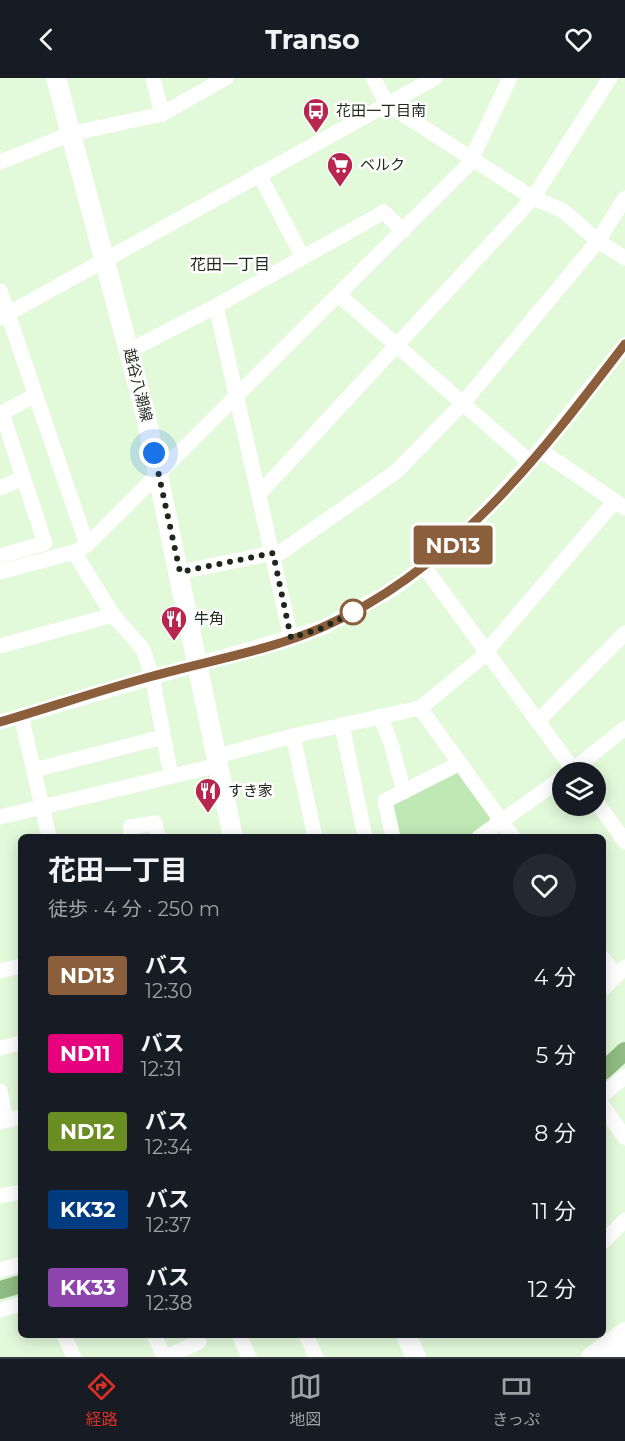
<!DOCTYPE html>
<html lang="ja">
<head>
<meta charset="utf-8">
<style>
	:root { --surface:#171b24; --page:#242831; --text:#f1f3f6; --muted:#9ea1a6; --line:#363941; --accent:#d93025 }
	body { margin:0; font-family:Montserrat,"Noto Sans JP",sans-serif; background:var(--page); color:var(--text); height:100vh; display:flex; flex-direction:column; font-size:22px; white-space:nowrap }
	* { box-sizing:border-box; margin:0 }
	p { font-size:20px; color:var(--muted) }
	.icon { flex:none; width:33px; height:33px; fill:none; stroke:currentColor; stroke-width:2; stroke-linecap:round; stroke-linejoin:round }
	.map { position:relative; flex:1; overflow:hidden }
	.details { position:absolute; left:18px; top:756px; width:588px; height:504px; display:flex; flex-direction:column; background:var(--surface); border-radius:9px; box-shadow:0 3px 15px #0003 }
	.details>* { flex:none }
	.badge { padding:0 12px; border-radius:4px; font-size:21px; line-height:39px }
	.tools { position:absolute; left:552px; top:684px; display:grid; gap:12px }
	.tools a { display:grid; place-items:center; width:54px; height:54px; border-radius:50%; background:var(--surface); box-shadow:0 3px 15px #0003; font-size:30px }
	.you { position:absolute; width:30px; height:30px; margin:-15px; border:4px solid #fff; border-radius:50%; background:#1a73e8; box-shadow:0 0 0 9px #1a73e833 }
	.map>.badge { position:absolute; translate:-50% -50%; box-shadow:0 0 0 3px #fff }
	.round { display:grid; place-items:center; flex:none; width:63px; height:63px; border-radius:32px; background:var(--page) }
	.overview { display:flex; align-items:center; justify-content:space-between; height:102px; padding:0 30px }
	h1 { font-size:28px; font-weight:700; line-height:45px }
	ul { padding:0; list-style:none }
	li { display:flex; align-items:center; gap:18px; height:78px; padding:0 30px }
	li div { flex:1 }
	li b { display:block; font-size:22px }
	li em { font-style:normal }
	li .badge { min-width:66px; font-weight:700; text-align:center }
	header { display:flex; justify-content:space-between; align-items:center; height:78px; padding:0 30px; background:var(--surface); font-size:27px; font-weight:700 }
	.dock { display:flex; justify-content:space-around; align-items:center; height:84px; border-top:2px solid var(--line); background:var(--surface); font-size:16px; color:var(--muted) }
	.dock a { display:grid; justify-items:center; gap:3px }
	.dock .selected { color:var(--accent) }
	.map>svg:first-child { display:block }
</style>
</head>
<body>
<header><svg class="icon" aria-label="back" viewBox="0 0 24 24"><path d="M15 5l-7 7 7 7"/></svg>Transo<svg class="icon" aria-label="heart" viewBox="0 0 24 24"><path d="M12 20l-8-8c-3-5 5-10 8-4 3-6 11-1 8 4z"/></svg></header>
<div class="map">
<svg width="625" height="1279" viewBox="0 0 625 1279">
	<rect width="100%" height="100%" fill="#e2f9da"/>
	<path fill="#c0e8b4" d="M459 694 491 736C487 768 421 759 398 759L393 725Z"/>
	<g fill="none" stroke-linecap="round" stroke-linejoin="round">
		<g stroke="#90bb82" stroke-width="18">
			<polyline points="603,993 625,973"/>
			<polyline points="0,1212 21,1206"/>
		</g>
		<g stroke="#fff" stroke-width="15">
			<polyline points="153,0 162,36"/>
			<polyline points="373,0 387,26 533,120 562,132 598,163 625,180"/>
			<polyline points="0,84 70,56 162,36 226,0"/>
			<polyline points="259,96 302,178"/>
			<polyline points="0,213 87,467"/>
			<polyline points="339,217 530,384"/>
			<polyline points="216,228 291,560"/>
			<polyline points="0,240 435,0"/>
			<polyline points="129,273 216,228 384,134 403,153"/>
			<polyline points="0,336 35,317"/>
			<polyline points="540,372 625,430"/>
			<polyline points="0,410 23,400"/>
			<polyline points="259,416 533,120 610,0"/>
			<polyline points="74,474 113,537 143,571 152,598 171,698"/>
			<polyline points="0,478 45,465 2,335"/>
			<polyline points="274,479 397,393 463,325 598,163 625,120"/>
			<polyline points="425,490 575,694"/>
			<polyline points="0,494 74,474 87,467 469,86 510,0"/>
			<polyline points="180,494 273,475"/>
			<polyline points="0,568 113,537"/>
			<polyline points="420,630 513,759"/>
			<polyline points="21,637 49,759"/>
			<polyline points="380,638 391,665 404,714"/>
			<polyline points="538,643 625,555"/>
			<polyline points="0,644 322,550 392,512 454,465 479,440 530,384 625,267"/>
			<polyline points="342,647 365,759"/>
			<polyline points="293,658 315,759"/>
			<polyline points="217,678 293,658 420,630 481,580 614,424"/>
			<polyline points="34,692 163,659"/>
			<polyline points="570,694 625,650"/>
			<polyline points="596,723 625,764"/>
			<polyline points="0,739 219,687"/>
			<polyline points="132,759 130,749 155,745 158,759"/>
			<polyline points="393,759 385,723 460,685"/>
			<polyline points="479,759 562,700"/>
			<polyline points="603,880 616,898"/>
			<polyline points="0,893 21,888"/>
			<polyline points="603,911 625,889"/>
			<polyline points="0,970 21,965"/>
			<polyline points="0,1013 6,1042"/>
			<polyline points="603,1017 625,998"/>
			<polyline points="603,1028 625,1060"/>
			<polyline points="0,1044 21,1039"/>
			<polyline points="0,1118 21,1114"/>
			<polyline points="603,1164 625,1142"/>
			<polyline points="0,1192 21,1186"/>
			<polyline points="0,1232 21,1226"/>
			<polyline points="64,1257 74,1279"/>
			<polyline points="154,1257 164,1279"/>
			<polyline points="239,1257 249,1279"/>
			<polyline points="306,1257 316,1279"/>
			<polyline points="167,1279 199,1264 196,1257"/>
		</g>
		<g stroke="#fff" stroke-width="20">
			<polyline points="56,0 145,334 233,759"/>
			<polyline points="406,1257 416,1279"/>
			<polyline points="591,1279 625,1254"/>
			<polyline points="615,1279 625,1272"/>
		</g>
	</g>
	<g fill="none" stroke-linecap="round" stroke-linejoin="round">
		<g stroke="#fff" stroke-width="14">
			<path id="line" d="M0 644C51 629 101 612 153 598 207 583 272 572 323 549 453 492 541 376 625 266"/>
		</g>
		<use href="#line" stroke="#8b5e3c" stroke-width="9"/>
		<polyline stroke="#1f271c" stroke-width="6" stroke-dasharray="0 10.8" points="154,375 180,494 273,475 291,560 322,550 360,531 353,534"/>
	</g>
	<defs>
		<g id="bus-pin" transform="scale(1.35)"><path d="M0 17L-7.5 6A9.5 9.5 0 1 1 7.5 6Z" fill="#b6264e" stroke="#fff"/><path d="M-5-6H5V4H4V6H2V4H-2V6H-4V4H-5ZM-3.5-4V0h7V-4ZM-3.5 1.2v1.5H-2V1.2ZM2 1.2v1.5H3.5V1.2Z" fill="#fff"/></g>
		<g id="supermarket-pin" transform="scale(1.35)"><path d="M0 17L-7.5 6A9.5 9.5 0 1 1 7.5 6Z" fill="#b6264e" stroke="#fff"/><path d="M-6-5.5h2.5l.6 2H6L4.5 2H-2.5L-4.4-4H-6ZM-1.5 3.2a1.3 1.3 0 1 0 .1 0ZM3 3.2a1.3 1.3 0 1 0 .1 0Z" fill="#fff"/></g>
		<g id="restaurant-pin" transform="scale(1.35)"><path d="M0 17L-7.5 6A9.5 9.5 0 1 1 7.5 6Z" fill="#b6264e" stroke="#fff"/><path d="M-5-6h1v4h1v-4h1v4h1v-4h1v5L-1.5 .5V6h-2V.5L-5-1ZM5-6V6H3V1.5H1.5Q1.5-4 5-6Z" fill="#fff"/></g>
	</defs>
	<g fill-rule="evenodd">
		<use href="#bus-pin" x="316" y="33"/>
		<use href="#supermarket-pin" x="340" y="87"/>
		<use href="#restaurant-pin" x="174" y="541"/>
		<use href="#restaurant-pin" x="208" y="713"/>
	</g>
	<circle fill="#fff" stroke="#8b5e3c" stroke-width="3" cx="353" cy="534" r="12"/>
	<g text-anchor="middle" stroke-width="5" stroke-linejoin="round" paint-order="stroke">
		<g font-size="15" fill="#1f271c" stroke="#fff" text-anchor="start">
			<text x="336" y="38">花田一丁目南</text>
			<text x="360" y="92">ベルク</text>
			<text x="194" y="546">牛角</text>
			<text x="228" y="718">すき家</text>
		</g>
		<g font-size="15" fill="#1f271c" stroke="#fff">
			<text transform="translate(138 307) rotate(76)" y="5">越谷八潮線</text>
		</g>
		<g font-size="16" fill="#1f271c" stroke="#fff">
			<text x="230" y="192">花田一丁目</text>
		</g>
	</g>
</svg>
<div class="tools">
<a><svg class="icon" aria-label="layers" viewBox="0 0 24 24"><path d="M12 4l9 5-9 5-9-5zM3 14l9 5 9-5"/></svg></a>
</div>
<div class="you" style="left:154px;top:375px"></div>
<b class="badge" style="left:453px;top:467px;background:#8b5e3c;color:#fff">ND13</b>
<section class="details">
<div class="overview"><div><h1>花田一丁目</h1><p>徒歩 · 4 分 · 250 m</p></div><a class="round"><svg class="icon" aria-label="heart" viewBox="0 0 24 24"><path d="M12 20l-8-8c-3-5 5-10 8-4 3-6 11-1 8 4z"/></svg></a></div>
<ul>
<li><span class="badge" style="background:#8b5e3c;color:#fff">ND13</span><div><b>バス</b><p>12:30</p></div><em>4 分</em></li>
<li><span class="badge" style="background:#e6007e;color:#fff">ND11</span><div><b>バス</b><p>12:31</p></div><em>5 分</em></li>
<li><span class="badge" style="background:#6b8e23;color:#fff">ND12</span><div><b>バス</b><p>12:34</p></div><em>8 分</em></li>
<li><span class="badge" style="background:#003b80;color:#fff">KK32</span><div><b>バス</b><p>12:37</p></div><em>11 分</em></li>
<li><span class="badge" style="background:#8e44ad;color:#fff">KK33</span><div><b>バス</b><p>12:38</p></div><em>12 分</em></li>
</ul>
</section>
</div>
<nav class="dock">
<a class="selected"><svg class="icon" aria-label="directions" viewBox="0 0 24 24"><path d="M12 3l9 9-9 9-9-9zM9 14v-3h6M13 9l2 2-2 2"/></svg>経路</a>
<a><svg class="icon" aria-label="map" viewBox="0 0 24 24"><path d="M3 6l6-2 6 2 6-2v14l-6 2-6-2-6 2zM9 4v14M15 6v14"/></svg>地図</a>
<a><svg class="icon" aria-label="tickets" viewBox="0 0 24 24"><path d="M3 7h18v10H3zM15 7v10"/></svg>きっぷ</a>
</nav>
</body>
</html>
